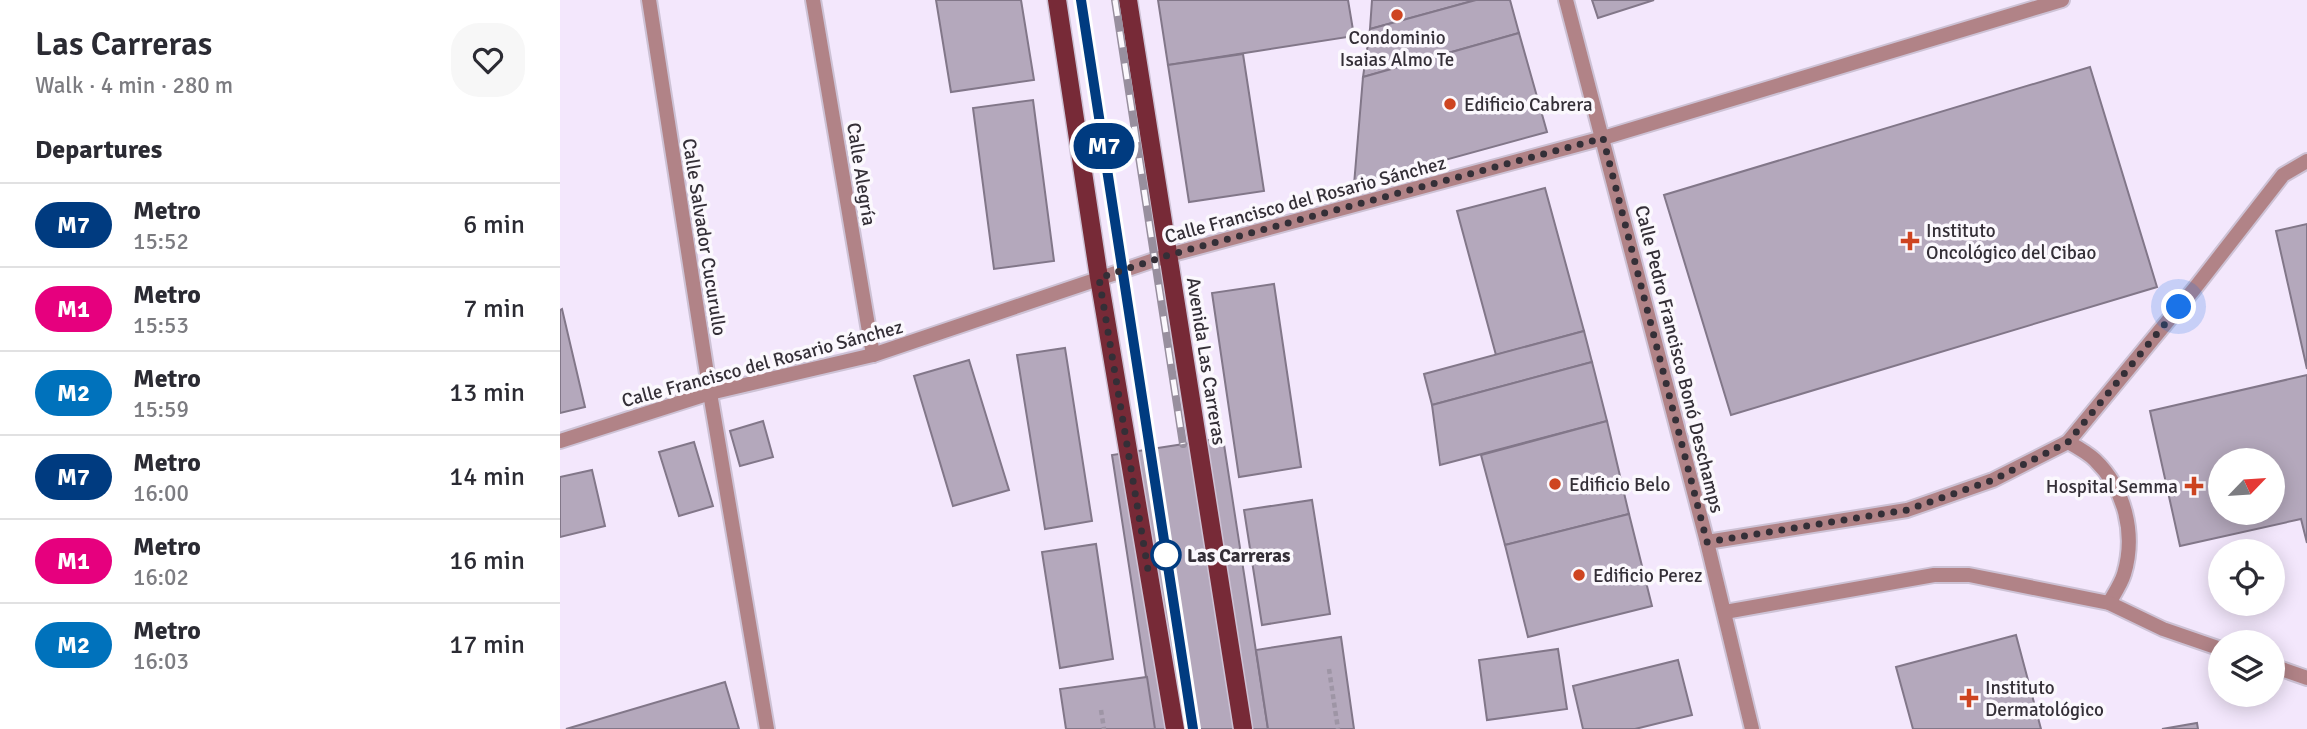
<!DOCTYPE html>
<html lang="en">
<head>
<meta charset="utf-8">
<style>
	:root { --surface:#fff; --page:#f7f7f7; --text:#2b2b33; --muted:#7c7c81; --line:#e1e1e2 }
	body { margin:0; font-family:Signika,sans-serif; background:var(--page); color:var(--text); height:100vh; display:flex; flex-direction:column; font-size:26px; white-space:nowrap }
	* { box-sizing:border-box; margin:0 }
	p { font-size:23px; color:var(--muted) }
	.icon { flex:none; width:38px; height:38px; fill:none; stroke:currentColor; stroke-width:2; stroke-linecap:round; stroke-linejoin:round }
	.map { position:relative; flex:1; overflow:hidden }
	.sheet { display:flex; flex-direction:column; background:var(--surface); width:560px }
	.sheet>* { flex:none }
	.badge { padding:0 14px; border-radius:23px; font-size:24px; line-height:46px }
	.needle { width:46px; rotate:65deg }
	.fabs { position:absolute; left:1648px; top:448px; display:grid; gap:14px }
	.fabs a { display:grid; place-items:center; width:77px; height:77px; border-radius:50%; background:var(--surface); box-shadow:0 4px 18px #0003; font-size:35px }
	.you { position:absolute; width:35px; height:35px; margin:-18px; border:5px solid #fff; border-radius:50%; background:#1a73e8; box-shadow:0 0 0 10px #1a73e833 }
	.map>.badge { position:absolute; translate:-50% -50%; box-shadow:0 0 0 4px #fff }
	h2 { padding:0 35px; font-size:26px; line-height:63px }
	.round { display:grid; place-items:center; flex:none; width:74px; height:74px; border-radius:28px; background:var(--page) }
	.head { display:flex; align-items:center; justify-content:space-between; height:119px; padding:0 35px }
	h1 { font-size:33px; font-weight:600; line-height:52px }
	ul { padding:0; list-style:none }
	li { display:flex; align-items:center; gap:21px; height:84px; padding:0 35px; border-top:2px solid var(--line) }
	li div { flex:1 }
	li b { display:block; font-size:26px }
	li em { font-style:normal }
	li .badge { min-width:77px; font-weight:700; text-align:center }
	main { display:flex; flex:1; min-height:0 }
	.map>svg:first-child { display:block }
</style>
</head>
<body>
<main>
<section class="sheet">
<div class="head"><div><h1>Las Carreras</h1><p>Walk · 4 min · 280 m</p></div><a class="round"><svg class="icon" aria-label="heart" viewBox="0 0 24 24"><path d="M12 20l-8-8c-3-5 5-10 8-4 3-6 11-1 8 4z"/></svg></a></div>
<h2>Departures</h2>
<ul>
<li><span class="badge" style="background:#003b80;color:#fff">M7</span><div><b>Metro</b><p>15:52</p></div><em>6 min</em></li>
<li><span class="badge" style="background:#e6007e;color:#fff">M1</span><div><b>Metro</b><p>15:53</p></div><em>7 min</em></li>
<li><span class="badge" style="background:#0072bc;color:#fff">M2</span><div><b>Metro</b><p>15:59</p></div><em>13 min</em></li>
<li><span class="badge" style="background:#003b80;color:#fff">M7</span><div><b>Metro</b><p>16:00</p></div><em>14 min</em></li>
<li><span class="badge" style="background:#e6007e;color:#fff">M1</span><div><b>Metro</b><p>16:02</p></div><em>16 min</em></li>
<li><span class="badge" style="background:#0072bc;color:#fff">M2</span><div><b>Metro</b><p>16:03</p></div><em>17 min</em></li>
</ul>
</section>
<div class="map">
<svg width="1747" height="729" viewBox="0 0 1747 729">
	<rect width="100%" height="100%" fill="#f3e7fc"/>
	<g fill="#b4a8bc" stroke="#827789" stroke-width="2" fill-rule="evenodd">
		<polygon points="376,0 461,0 474,80 391,92"/>
		<polygon points="598,0 788,0 794,36 608,65"/>
		<polygon points="812,0 916,0 810,29"/>
		<polygon points="916,0 950,0 959,33 803,77 810,29"/>
		<polygon points="1032,0 1094,0 1038,18"/>
		<polygon points="959,33 987,132 794,185 803,77"/>
		<polygon points="683,54 704,191 629,202 608,65"/>
		<polygon points="1530,67 1597,287 1171,415 1104,195"/>
		<polygon points="473,100 494,261 434,269 413,108"/>
		<polygon points="985,188 1024,331 936,355 897,211"/>
		<polygon points="1747,224 1747,369 1716,231"/>
		<polygon points="714,284 741,467 679,477 652,293"/>
		<polygon points="2,309 25,407 0,413 0,310"/>
		<polygon points="1024,331 1032,362 872,405 864,374"/>
		<polygon points="505,348 532,521 485,529 457,355"/>
		<polygon points="409,360 449,490 393,506 354,376"/>
		<polygon points="1032,362 1047,421 880,465 872,405"/>
		<path d="M1747 375V543L1741 519 1620 546 1590 411ZM1661 460H1713V513H1661Z"/>
		<polygon points="203,421 213,457 180,466 170,431"/>
		<polygon points="1047,421 1069,514 945,545 921,455"/>
		<polygon points="663,438 708,729 594,729 552,455"/>
		<polygon points="134,442 153,506 119,516 99,452"/>
		<polygon points="32,470 45,526 0,537 0,477"/>
		<polygon points="752,500 770,614 702,625 684,510"/>
		<polygon points="1069,514 1092,606 968,637 945,545"/>
		<polygon points="536,544 553,659 500,668 482,552"/>
		<polygon points="1456,635 1481,729 1353,729 1336,667"/>
		<polygon points="781,637 794,729 708,729 696,650"/>
		<polygon points="998,649 1007,709 927,720 919,660"/>
		<polygon points="1118,660 1132,715 1075,729 1023,729 1013,686"/>
		<polygon points="587,677 595,729 506,729 500,689"/>
		<polygon points="165,682 179,729 6,729"/>
		<polygon points="1637,723 1638,729 1602,729"/>
	</g>
	<g fill="none" stroke-linecap="round" stroke-linejoin="round">
		<g stroke="#cdc2d5" stroke-width="18">
			<g id="service">
				<path d="M1508 442C1517 447 1528 453 1535 460 1565 489 1576 534 1564 574 1561 584 1554 594 1549 603"/>
				<polyline points="1147,542 1347,510 1433,480 1508,442 1635,288 1723,175 1747,161"/>
				<polyline points="1165,612 1374,575 1409,575 1549,603 1603,629 1661,649"/>
				<polyline points="1713,666 1747,678"/>
			</g>
		</g>
		<g stroke="#cdc2d5" stroke-width="18">
			<g id="minor">
				<polyline points="89,0 150,393 207,729"/>
				<polyline points="253,0 313,355"/>
				<polyline points="1006,0 1147,542 1192,729"/>
				<polyline points="0,441 150,393 313,355 609,255 1043,138 1502,0"/>
			</g>
		</g>
		<g stroke="#cdc2d5" stroke-width="21">
			<g id="primary">
				<polyline points="497,0 539,278 615,729"/>
				<polyline points="568,0 683,729"/>
			</g>
		</g>
		<g stroke="#9e95a5" stroke-width="4.5" stroke-dasharray="5 3.5" stroke-linecap="butt">
			<polyline points="769,669 778,729"/>
			<polyline points="541,710 544,729"/>
		</g>
		<use href="#service" stroke="#b18387" stroke-width="14"/>
		<use href="#minor" stroke="#b18387" stroke-width="14"/>
		<use href="#primary" stroke="#772a37" stroke-width="18"/>
		<g stroke="#988f9e" stroke-width="8">
			<g id="rail">
				<polyline points="521,0 590,449"/>
				<polyline points="555,0 623,444"/>
			</g>
		</g>
		<use href="#rail" stroke="#fbf8fd" stroke-width="5" stroke-dasharray="16" stroke-linecap="butt"/>
	</g>
	<g fill="none" stroke-linecap="round" stroke-linejoin="round">
		<g stroke="#fff" stroke-width="16">
			<polyline id="line" points="521,0 633,729"/>
		</g>
		<use href="#line" stroke="#003b80" stroke-width="10"/>
		<polyline stroke="#342f37" stroke-width="7" stroke-dasharray="0 12.6" points="606,555 588,570 539,278 609,255 1043,138 1147,542 1347,510 1433,480 1508,442 1619,307"/>
	</g>
	<g fill="#ce4420" stroke="#fbf8fd" stroke-width="2.5">
		<circle cx="837" cy="15" r="7"/>
		<circle cx="890" cy="104" r="7"/>
		<path d="M1346.5 230.5h7v7h7v7h-7v7h-7v-7h-7v-7h7z"/>
		<circle cx="995" cy="484" r="7"/>
		<path d="M1630.5 475.5h7v7h7v7h-7v7h-7v-7h-7v-7h7z"/>
		<circle cx="1019" cy="575" r="7"/>
		<path d="M1405.5 687.5h7v7h7v7h-7v7h-7v-7h-7v-7h7z"/>
	</g>
	<circle fill="#fff" stroke="#003b80" stroke-width="3.5" cx="606" cy="555" r="14"/>
	<g text-anchor="middle" stroke-width="7" stroke-linejoin="round" paint-order="stroke">
		<g font-size="19" fill="#342f37" stroke="#fbf8fd" text-anchor="start">
			<text x="837" y="44" text-anchor="middle">Condominio<tspan x="837" dy="22">Isaias Almo Te</tspan></text>
			<text x="904" y="111">Edificio Cabrera</text>
			<text x="1366" y="237">Instituto<tspan x="1366" dy="22">Oncológico del Cibao</tspan></text>
			<text x="1009" y="491">Edificio Belo</text>
			<text x="1618" y="493" text-anchor="end">Hospital Semma</text>
			<text x="1033" y="582">Edificio Perez</text>
			<text x="1425" y="694">Instituto<tspan x="1425" dy="22">Dermatológico</tspan></text>
		</g>
		<g font-size="19" fill="#342f37" stroke="#fbf8fd">
			<text transform="translate(302 174) rotate(81)" y="7">Calle Alegría</text>
			<text transform="translate(745 199) rotate(-15)" y="7">Calle Francisco del Rosario Sánchez</text>
			<text transform="translate(145 237) rotate(81)" y="7">Calle Salvador Cucurullo</text>
			<text transform="translate(1120 359) rotate(76)" y="7">Calle Pedro Francisco Bonó Deschamps</text>
			<text transform="translate(647 361) rotate(81)" y="7">Avenida Las Carreras</text>
			<text transform="translate(202 363) rotate(-15)" y="7">Calle Francisco del Rosario Sánchez</text>
		</g>
		<g font-size="19" font-weight="bold" fill="#342f37" stroke="#fbf8fd" text-anchor="start">
			<text x="627" y="562">Las Carreras</text>
		</g>
	</g>
</svg>
<div class="fabs">
<a><svg class="needle" viewBox="-14 -14 28 28"><path d="M0-13l5 13h-10z" fill="#e53935"/><path d="M0 13l5-13h-10z" fill="#7c7c81"/></svg></a>
<a><svg class="icon" aria-label="locate" viewBox="0 0 24 24"><circle cx="12" cy="12" r="6"/><path d="M12 2v4M12 18v4M2 12h4M18 12h4"/></svg></a>
<a><svg class="icon" aria-label="layers" viewBox="0 0 24 24"><path d="M12 4l9 5-9 5-9-5zM3 14l9 5 9-5"/></svg></a>
</div>
<div class="you" style="left:1619px;top:307px"></div>
<b class="badge" style="left:544px;top:146px;background:#003b80;color:#fff">M7</b>
</div>
</main>
</body>
</html>
